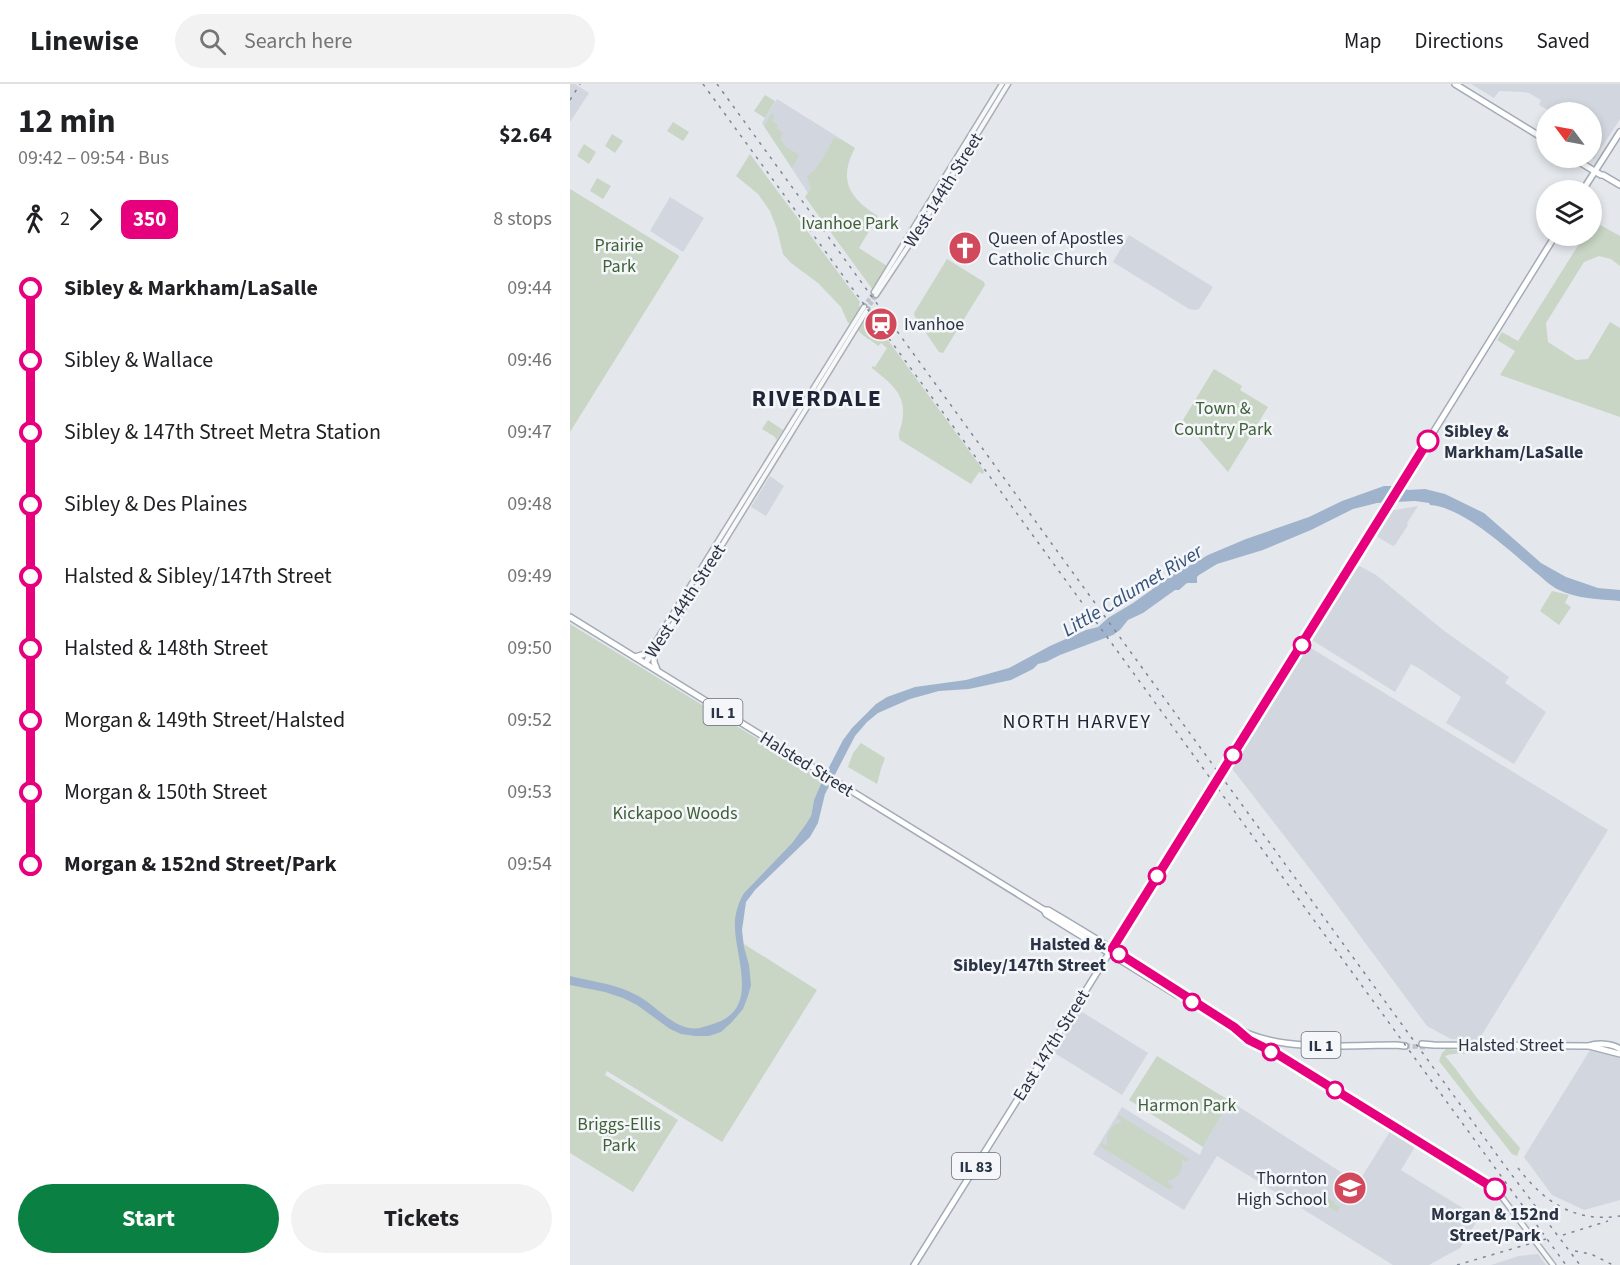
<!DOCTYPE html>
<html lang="en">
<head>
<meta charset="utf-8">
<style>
	:root { --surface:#fff; --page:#f2f2f2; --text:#202124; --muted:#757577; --line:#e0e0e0; --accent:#0b8043 }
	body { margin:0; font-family:"Source Sans 3",sans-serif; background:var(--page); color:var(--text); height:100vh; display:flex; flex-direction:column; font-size:22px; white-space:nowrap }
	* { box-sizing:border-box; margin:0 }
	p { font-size:20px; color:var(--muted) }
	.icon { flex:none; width:33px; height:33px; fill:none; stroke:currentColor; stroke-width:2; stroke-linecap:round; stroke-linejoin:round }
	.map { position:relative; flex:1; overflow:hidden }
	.drawer { display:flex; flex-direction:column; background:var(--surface); width:570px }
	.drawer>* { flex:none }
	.badge { padding:0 12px; border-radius:9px; font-size:21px; line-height:39px }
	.needle { width:39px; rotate:302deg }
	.tools { position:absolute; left:966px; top:18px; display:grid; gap:12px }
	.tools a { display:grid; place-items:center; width:66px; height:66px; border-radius:50%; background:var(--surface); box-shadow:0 3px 9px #0003; font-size:30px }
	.map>.badge { position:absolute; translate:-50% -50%; box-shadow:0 0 0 3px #fff }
	.legs { display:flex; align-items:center; gap:9px; height:66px; padding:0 18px; font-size:20px }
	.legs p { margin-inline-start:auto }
	.headline { display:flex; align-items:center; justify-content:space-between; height:102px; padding:0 18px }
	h1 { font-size:33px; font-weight:700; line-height:45px }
	.primary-button { display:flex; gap:12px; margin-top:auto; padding:12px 18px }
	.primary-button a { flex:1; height:69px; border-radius:36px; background:var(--accent); color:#fff; font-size:24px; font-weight:700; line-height:69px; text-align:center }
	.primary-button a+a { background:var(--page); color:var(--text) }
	ul { padding:0 18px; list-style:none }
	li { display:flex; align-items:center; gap:21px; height:72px; font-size:22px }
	li i { display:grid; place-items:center; width:9px; height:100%; margin:0 8px; background:currentColor }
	li i::after { content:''; width:15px; height:15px; margin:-8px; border:4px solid; border-radius:50%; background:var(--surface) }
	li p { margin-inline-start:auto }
	li:first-child i { background:linear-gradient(#0000 50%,currentColor 0) }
	li:last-child i { background:linear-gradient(currentColor 50%,#0000 0) }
	header { display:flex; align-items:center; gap:36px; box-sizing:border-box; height:84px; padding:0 30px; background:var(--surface); border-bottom:2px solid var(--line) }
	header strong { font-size:28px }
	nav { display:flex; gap:33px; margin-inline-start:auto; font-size:21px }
	.search { width:420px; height:54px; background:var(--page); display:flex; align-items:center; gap:15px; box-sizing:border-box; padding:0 21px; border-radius:33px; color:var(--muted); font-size:22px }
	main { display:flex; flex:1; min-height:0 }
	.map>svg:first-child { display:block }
</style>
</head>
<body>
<header>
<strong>Linewise</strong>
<div class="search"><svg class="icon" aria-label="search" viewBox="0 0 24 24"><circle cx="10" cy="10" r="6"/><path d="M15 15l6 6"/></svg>Search here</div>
<nav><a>Map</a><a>Directions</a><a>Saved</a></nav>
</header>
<main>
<section class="drawer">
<div class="headline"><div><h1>12 min</h1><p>09:42 – 09:54 · Bus</p></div><b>$2.64</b></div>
<div class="legs"><svg class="icon" aria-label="walk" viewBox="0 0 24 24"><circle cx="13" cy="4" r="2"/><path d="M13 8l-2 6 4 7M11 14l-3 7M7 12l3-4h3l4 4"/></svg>2<svg class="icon" aria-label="forward" viewBox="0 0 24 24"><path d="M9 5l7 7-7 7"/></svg><b class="badge" style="background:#e6007e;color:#fff">350</b><p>8 stops</p></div>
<ul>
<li><i style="color:#e6007e"></i><b>Sibley &amp; Markham/LaSalle</b><p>09:44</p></li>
<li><i style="color:#e6007e"></i><span>Sibley &amp; Wallace</span><p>09:46</p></li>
<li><i style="color:#e6007e"></i><span>Sibley &amp; 147th Street Metra Station</span><p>09:47</p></li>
<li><i style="color:#e6007e"></i><span>Sibley &amp; Des Plaines</span><p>09:48</p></li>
<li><i style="color:#e6007e"></i><span>Halsted &amp; Sibley/147th Street</span><p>09:49</p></li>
<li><i style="color:#e6007e"></i><span>Halsted &amp; 148th Street</span><p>09:50</p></li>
<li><i style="color:#e6007e"></i><span>Morgan &amp; 149th Street/Halsted</span><p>09:52</p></li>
<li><i style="color:#e6007e"></i><span>Morgan &amp; 150th Street</span><p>09:53</p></li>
<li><i style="color:#e6007e"></i><b>Morgan &amp; 152nd Street/Park</b><p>09:54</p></li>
</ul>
<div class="primary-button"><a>Start</a><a>Tickets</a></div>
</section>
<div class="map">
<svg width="1050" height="1181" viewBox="0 0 1050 1181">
	<rect width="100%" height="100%" fill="#e4e7ec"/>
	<g fill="#d2d6de">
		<polygon points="0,0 5,0 19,9 0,38"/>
		<polygon points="901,0 1050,0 1050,35 1024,75 1020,75 1017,74 1022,74 1022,28 982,28 969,21 971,16 959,9 953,8 929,7 924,14"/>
		<polygon points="207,15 271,55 238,109 192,39"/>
		<polygon points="100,113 134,134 113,168 80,147"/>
		<polygon points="559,151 643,203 629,225 625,226 619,225 543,178"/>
		<polygon points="200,392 214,402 196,432 181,423"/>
		<polygon points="848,422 837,439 838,441 825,461 823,462 806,452 806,449 819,427"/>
		<polygon points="786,480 806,491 873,546 939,593 935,599 976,628 944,680 876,639 891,613 850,585 841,580 825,608 742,556 741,553"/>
		<polygon points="736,561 1038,746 908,957 881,955 857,942 747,794 660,682"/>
		<polygon points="509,926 578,969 552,1011 483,968"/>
		<polygon points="1020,966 1028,966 1050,974 1050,1116 1014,1126 982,1111 954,1073"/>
		<polygon points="660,1017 788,1099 821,1046 846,1061 831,1086 909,1134 890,1164 859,1181 823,1181 647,1072 614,1126 523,1070 552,1023 630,1071 633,1063"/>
		<polygon points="968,1170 976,1181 921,1181 949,1172"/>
	</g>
	<g fill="#c9d6c5">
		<polygon points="195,11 205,17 195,34 184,27"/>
		<polygon points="202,29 204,33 202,37 208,41 206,44 213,49 210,55 216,63 229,71 222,84 194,42"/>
		<polygon points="103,38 119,48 113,57 97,47"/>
		<polygon points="42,50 53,57 45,69 35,62"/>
		<path d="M264 54 270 56 271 55 285 64C268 96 279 114 308 132L289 164 317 182 303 206 235 113 241 104 237 92C249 85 257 66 264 54Z"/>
		<polygon points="14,60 26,68 19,80 7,72"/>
		<polygon points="180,70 290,218 289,221 290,224 280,239 278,239 271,223 248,199 221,179 213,170 207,145 200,127 188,110 166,92"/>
		<polygon points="27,94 41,102 33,115 20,107"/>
		<polygon points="0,105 108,171 109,173 0,348"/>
		<polygon points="1023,137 1050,152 1050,182 1041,175 1029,172 1014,178 976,239 978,258 1006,276 1018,275 1040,238 1050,244 1050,333 930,291 945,267 927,256 932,248 948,257 1014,152 1022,152 1022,140"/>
		<polygon points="377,175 414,198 415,201 373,269 369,268 345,233 344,229"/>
		<path d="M298 229 414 387 413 390 409 388 401 400 330 356C327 349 331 345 332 338 338 310 320 299 302 284V282L305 283 317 264 311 259 308 262C301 255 294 254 288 246Z"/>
		<polygon points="644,285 672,302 670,306 698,323 658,388 613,336"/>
		<polygon points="198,336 213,346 206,356 205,353 192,345"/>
		<polygon points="982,507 999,511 995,519 1001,523 989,541 970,527"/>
		<polygon points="0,540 253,695 244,716 241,732 236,740 222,759 174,809 166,855 247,906 152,1058 37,987 35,991 108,1036 63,1108 0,1069"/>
		<polygon points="291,659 315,674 311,685 307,700 278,683 283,669"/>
		<path d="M876 965 908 968C897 971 885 968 875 972L885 984 907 1014 950 1064 947 1072 942 1070 869 977 872 969Z"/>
		<polygon points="587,972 660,1017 633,1063 559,1016"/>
		<path d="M549 1031 619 1075 617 1078 612 1075C613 1087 608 1094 597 1098L603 1103 600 1106 530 1062 532 1059 537 1062C536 1050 540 1041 552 1038L547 1034Z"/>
		<polygon points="751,1106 755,1109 755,1113 765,1118 764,1120 770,1123 767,1128 752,1119 749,1119 748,1121 744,1118"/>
	</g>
	<path fill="#9fb4cc" d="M814 402H825L838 406 855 405 875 410 914 429 971 479 996 493 1028 504 1050 506V517C1029 515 1006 515 987 505 979 501 972 493 965 488 940 467 893 423 860 421L859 419 845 417 807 419 783 425 741 446 693 466 647 480 629 491 627 493V499H617L609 506H605L573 529 558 536 550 546 543 551 490 571 476 578 468 580 463 585 441 596 399 605 369 607 340 615 308 629 297 638 285 652 255 710 248 739 240 753 185 806 176 818 172 846 174 863 179 881 181 901 178 912 173 925 162 938 151 948 139 952H125L111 950 100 945 67 921 53 914 35 908 0 901V892C19 897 40 899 58 907 62 909 67 911 70 913 89 924 106 948 130 944 134 943 139 941 143 940 190 926 166 877 165 844 164 832 168 819 174 809L222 759 236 740 241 732 244 716 253 695 273 656 282 644 306 620 317 613 345 603 396 596 439 584 480 562 516 546 528 543 538 534 563 519 601 492 638 471 676 455 739 433 772 417Z"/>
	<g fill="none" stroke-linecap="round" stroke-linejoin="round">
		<g stroke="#bfc3cb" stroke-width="4" stroke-dasharray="4 2" stroke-linecap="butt">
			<polyline points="294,223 304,208"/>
			<polyline points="297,226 306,211"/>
		</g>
		<g stroke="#bfc3cb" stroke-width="5" stroke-dasharray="5 2.5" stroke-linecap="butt">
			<polyline points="643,700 652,686"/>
			<polyline points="835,962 855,963"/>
		</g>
		<g stroke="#a9aeb7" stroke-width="7">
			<g id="minor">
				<polyline points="304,208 432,0"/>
				<polyline points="306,211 345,152 438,0"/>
				<polyline points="76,579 90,560 120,513 297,226"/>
				<polyline points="75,580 83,562 99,536 294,223"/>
				<polyline points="668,947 679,955 703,969 707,970 923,1103 928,1108 983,1181"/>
				<polyline points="696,957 707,969"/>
			</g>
		</g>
		<g stroke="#a3abb8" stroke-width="8">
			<g id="major">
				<polyline points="885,0 976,56"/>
				<polyline points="1003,74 1031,91 1033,91 1050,101"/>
				<polyline points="1013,106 1050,48"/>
				<path d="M0 533 474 826H478C524 853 570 882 615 911L618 915C638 927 657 941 679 950 721 967 780 961 826 961L835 962"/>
				<polyline points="84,570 84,578 87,586"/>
				<polyline points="65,573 75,570 83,562"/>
				<polyline points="654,689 660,676 985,152"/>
				<polyline points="474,826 476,830 607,911 618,915"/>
				<path d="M852 960 864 961 1018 962C1027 959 1042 959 1050 965"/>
				<polyline points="1019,962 1050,970"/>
				<polyline points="344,1181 638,711 643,700"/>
			</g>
		</g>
		<use href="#minor" stroke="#f7f8fa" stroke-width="4"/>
		<use href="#major" stroke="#fff" stroke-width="5"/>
		<g stroke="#7d8696" stroke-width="1.5" stroke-dasharray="3 6" stroke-linecap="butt">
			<polyline points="133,0 996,1181"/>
			<polyline points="147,0 935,1082 1010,1181"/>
			<polyline points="0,16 10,0"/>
			<path d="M948 1084C974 1118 1005 1139 1050 1132"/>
			<polyline points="993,1151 1038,1137"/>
			<polyline points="1005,1167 1021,1170 1043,1181"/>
			<polyline points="887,1181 976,1155"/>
		</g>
	</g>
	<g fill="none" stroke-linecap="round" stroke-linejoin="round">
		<g stroke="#fff" stroke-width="14">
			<polyline id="line-1" points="858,357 542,865 664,943 679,956 707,970 925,1105"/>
		</g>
		<use href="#line-1" stroke="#e6007e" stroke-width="9"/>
	</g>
	<defs>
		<g id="church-disc" transform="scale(1.725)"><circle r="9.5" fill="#d1495b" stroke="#f4f6f9"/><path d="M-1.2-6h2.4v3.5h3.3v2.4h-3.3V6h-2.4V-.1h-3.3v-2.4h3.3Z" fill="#fff"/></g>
		<g id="station-disc" transform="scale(1.725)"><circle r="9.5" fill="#d1495b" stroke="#f4f6f9"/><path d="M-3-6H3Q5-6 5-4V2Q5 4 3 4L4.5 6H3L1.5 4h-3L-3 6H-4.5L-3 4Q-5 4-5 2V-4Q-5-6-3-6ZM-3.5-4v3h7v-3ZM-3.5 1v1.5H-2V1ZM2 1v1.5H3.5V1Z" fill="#fff"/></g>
		<g id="school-disc" transform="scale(1.725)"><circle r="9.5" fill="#d1495b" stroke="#f4f6f9"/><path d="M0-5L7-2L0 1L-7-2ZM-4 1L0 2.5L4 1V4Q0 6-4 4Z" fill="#fff"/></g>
	</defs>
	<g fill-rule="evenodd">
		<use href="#church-disc" x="395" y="164"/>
		<use href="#station-disc" x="311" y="240"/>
		<use href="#school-disc" x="780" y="1104"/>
	</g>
	<g fill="#fff" stroke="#e6007e" stroke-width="3">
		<circle cx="858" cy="357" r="10"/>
		<circle cx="732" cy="561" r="8"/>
		<circle cx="663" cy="671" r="8"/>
		<circle cx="587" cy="792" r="8"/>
		<circle cx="549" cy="870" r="8"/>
		<circle cx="622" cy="918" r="8"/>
		<circle cx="701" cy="968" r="8"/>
		<circle cx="765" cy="1006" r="8"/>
		<circle cx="925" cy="1105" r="10"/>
	</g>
	<g text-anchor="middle" stroke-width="5" stroke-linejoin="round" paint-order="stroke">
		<g fill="#f4f6f9" stroke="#676e7b" stroke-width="1.5">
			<rect x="133.5" y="615" width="39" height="26" rx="4.5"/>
			<rect x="731.5" y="948" width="39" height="26" rx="4.5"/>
			<rect x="382" y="1069" width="48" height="26" rx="4.5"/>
		</g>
		<g font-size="16" font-weight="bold" fill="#2b3445">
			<text x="153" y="634">IL 1</text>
			<text x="751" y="967">IL 1</text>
			<text x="406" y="1088">IL 83</text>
		</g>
		<g font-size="18" fill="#2b3445" stroke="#f4f6f9">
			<text transform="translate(373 106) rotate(-58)" y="6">West 144th Street</text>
			<text transform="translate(115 517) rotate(-57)" y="6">West 144th Street</text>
			<text transform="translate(237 680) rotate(32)" y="6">Halsted Street</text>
			<text transform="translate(481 961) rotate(-58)" y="6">East 147th Street</text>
			<text x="941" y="967">Halsted Street</text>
		</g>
		<g font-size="18" fill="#3f6138" stroke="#f4f6f9">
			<text x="280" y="145">Ivanhoe Park</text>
			<text x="49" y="167">Prairie<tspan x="49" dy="21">Park</tspan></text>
			<text x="653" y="330">Town &amp;<tspan x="653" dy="21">Country Park</tspan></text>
			<text x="105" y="735">Kickapoo Woods</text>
			<text x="617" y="1027">Harmon Park</text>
			<text x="49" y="1046">Briggs-Ellis<tspan x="49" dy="21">Park</tspan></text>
		</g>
		<g font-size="18" fill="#2b3445" stroke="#f4f6f9" text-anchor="start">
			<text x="418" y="160">Queen of Apostles<tspan x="418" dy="21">Catholic Church</tspan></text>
			<text x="334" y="246">Ivanhoe</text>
			<text x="757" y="1100" text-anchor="end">Thornton<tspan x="757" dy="21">High School</tspan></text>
		</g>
		<g font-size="18" font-weight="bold" fill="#2b3445" stroke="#f4f6f9" text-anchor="start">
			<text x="874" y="353">Sibley &amp;<tspan x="874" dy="21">Markham/LaSalle</tspan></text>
			<text x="536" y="866" text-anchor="end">Halsted &amp;<tspan x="536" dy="21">Sibley/147th Street</tspan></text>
			<text x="925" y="1136" text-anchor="middle">Morgan &amp; 152nd<tspan x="925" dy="21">Street/Park</tspan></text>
		</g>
		<g font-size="20" font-style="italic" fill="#34527a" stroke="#f4f6f9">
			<text transform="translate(562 506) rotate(-31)" y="7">Little Calumet River</text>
		</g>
		<g font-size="20" letter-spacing="1.5" fill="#1d2536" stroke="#f4f6f9">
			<text x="507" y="644">NORTH HARVEY</text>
		</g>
		<g font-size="24" font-weight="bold" letter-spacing="1.5" fill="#1d2536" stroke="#f4f6f9">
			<text x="247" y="322">RIVERDALE</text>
		</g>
	</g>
</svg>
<div class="tools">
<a><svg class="needle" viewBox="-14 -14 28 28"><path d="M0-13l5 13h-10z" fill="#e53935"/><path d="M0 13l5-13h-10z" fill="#757577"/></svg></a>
<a><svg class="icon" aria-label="layers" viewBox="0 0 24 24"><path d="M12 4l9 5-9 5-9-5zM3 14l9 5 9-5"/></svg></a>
</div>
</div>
</main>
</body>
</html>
